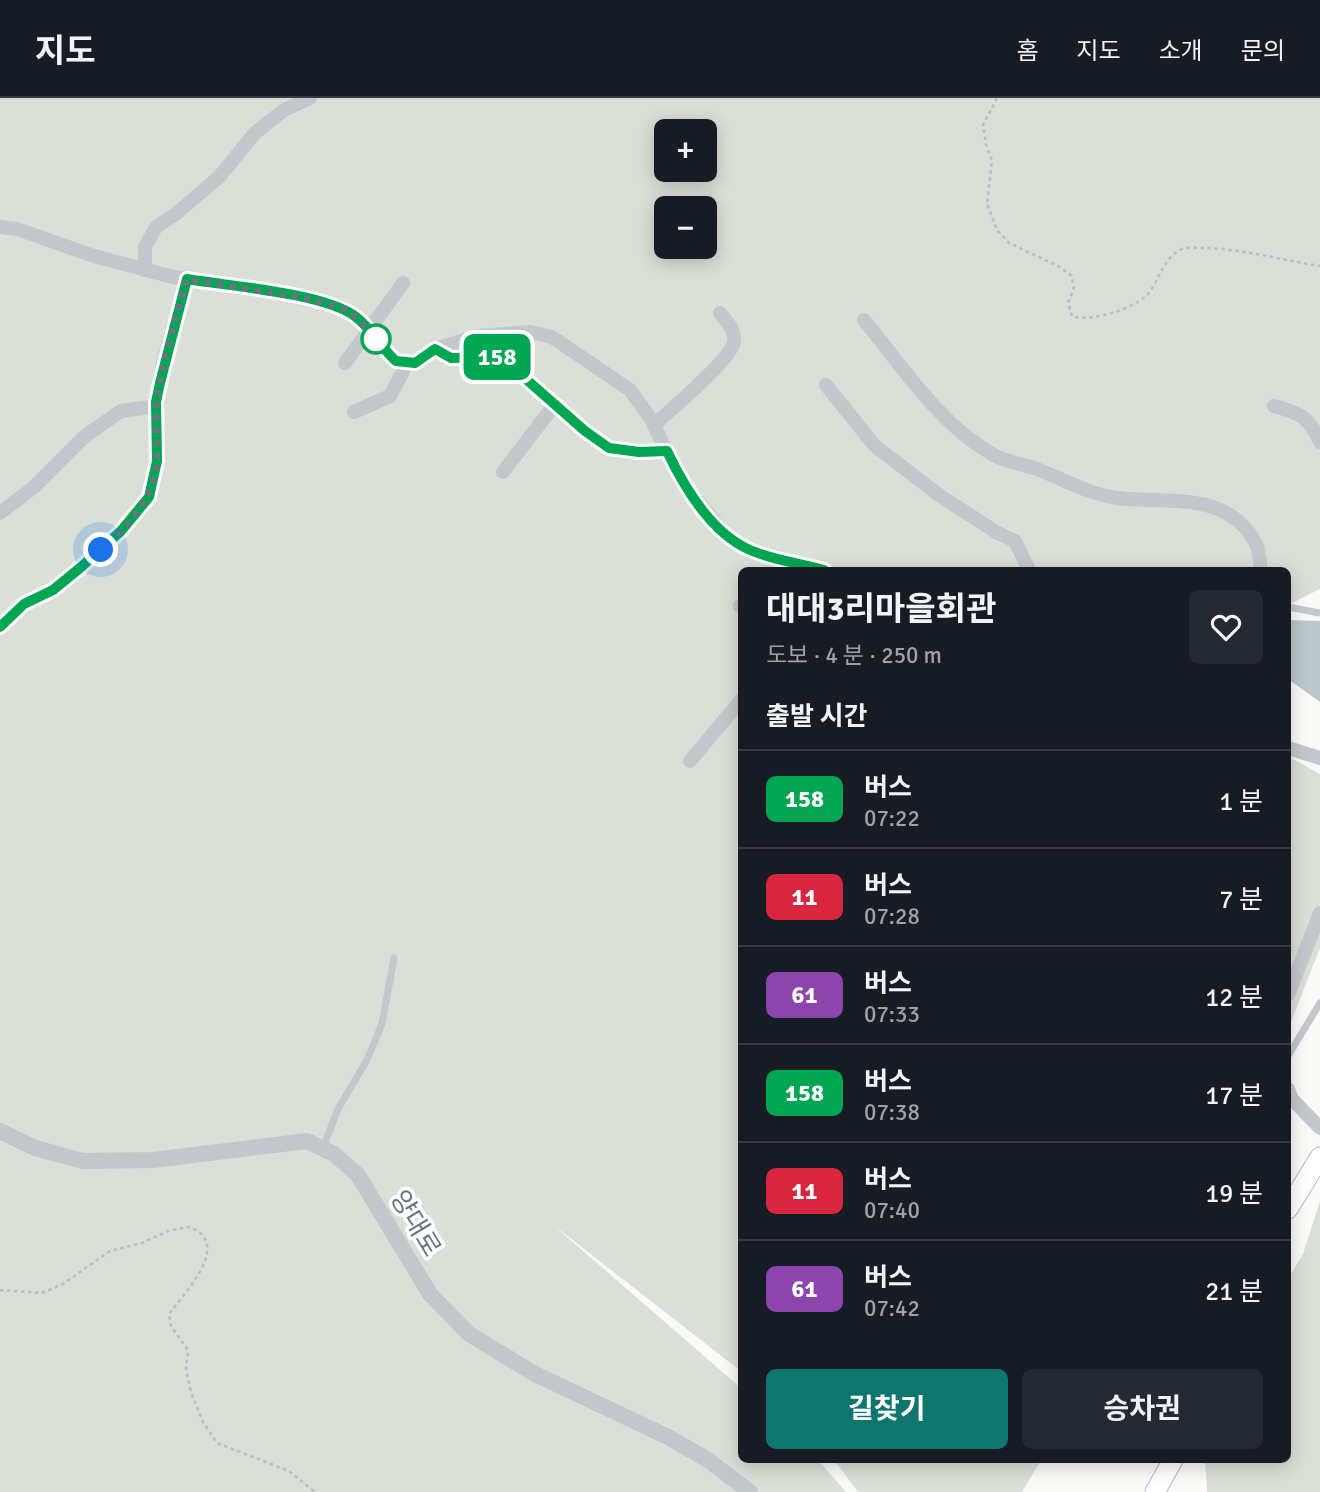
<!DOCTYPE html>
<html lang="ko">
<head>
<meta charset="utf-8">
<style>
	:root { --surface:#171b24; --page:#242831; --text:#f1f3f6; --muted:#9ea1a6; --line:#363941; --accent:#0f766e }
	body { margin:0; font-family:Signika,"Noto Sans KR",sans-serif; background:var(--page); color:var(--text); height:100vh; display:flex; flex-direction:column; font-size:26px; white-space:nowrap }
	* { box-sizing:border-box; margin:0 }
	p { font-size:23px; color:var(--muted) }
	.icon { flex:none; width:38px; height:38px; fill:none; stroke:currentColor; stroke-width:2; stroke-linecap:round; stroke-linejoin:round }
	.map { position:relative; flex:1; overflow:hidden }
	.side { position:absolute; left:738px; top:469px; width:553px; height:896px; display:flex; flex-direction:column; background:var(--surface); border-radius:10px; box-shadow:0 4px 18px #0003 }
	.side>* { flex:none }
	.badge { padding:0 14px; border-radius:10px; font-size:24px; line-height:46px }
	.controls { position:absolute; left:654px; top:21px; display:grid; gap:14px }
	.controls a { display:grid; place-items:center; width:63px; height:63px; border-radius:10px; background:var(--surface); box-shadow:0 4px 18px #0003; font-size:35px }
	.you { position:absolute; width:35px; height:35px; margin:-18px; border:5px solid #fff; border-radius:50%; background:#1a73e8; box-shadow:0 0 0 10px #1a73e833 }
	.map>.badge { position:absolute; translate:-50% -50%; box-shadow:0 0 0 4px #fff }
	h2 { padding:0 28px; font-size:26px; line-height:63px }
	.round { display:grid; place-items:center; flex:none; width:74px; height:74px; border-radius:10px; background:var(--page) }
	.head { display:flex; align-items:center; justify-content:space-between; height:119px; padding:0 28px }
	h1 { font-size:33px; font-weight:700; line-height:52px }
	.cta { display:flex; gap:14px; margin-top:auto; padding:14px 28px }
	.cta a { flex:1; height:80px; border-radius:10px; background:var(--accent); color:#fff; font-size:28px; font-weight:700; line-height:80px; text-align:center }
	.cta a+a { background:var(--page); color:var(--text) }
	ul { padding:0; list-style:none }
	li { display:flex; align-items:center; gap:21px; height:98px; padding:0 28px; border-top:2px solid var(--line) }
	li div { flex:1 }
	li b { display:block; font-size:26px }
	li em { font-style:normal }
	li .badge { min-width:77px; font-weight:700; text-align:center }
	header { display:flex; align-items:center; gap:42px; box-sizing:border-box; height:98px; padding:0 35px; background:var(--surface); border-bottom:2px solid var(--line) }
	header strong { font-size:33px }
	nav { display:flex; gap:38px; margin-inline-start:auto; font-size:24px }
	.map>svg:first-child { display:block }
</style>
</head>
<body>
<header>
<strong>지도</strong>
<nav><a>홈</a><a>지도</a><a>소개</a><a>문의</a></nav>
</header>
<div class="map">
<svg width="1320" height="1394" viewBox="0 0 1320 1394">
	<rect width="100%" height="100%" fill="#fafaf8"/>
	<g fill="#dadfd7" fill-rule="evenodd">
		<path d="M0 0H1320V491L1288 507V472H742V1274L552 1126 742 1291V1362H818L846 1394H0ZM667 33H705V72H667ZM667 110H705V149H667Z"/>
		<polygon points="1288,658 1320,676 1320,850 1288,931"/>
		<polygon points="1320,1103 1320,1394 1207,1394 1205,1362 1288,1362 1288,1181 1303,1156"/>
		<polygon points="834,1362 1041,1362 1022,1394 858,1394"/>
	</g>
	<polygon fill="#bbc7cb" points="1288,522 1320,523 1320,604 1288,581"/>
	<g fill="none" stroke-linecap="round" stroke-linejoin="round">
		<g stroke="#b3babf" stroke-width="21">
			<g id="secondary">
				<polyline points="1288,1111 1320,1059"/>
				<polyline points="1155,1394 1173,1362"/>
			</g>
		</g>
		<g stroke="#bbbfc2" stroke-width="2.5" stroke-dasharray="3.5 3.5" stroke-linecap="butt">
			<path d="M997 0 983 27 986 46 992 63 987 106 997 132 1009 145 1058 168 1071 177 1074 189 1068 205 1072 218C1089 225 1133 211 1147 197 1159 184 1163 159 1182 151 1188 149 1197 150 1204 150 1244 151 1281 162 1320 168"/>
			<path d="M0 1192 42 1195 63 1186 110 1153 142 1145 168 1133 189 1129C194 1131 200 1134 203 1138 220 1159 182 1198 169 1216L171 1228 188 1252 186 1272 191 1294 203 1324 217 1345 289 1373 315 1394"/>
		</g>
		<g stroke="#c3c8cc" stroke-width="7">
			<polyline points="1288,509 1320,515"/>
			<polyline points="1288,958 1320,905"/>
			<polyline points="323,1050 338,1011 367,962 382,926 394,860"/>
		</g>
		<g stroke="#c3c8cc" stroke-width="14">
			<polyline points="0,129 17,131 94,158 173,179 304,199 342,210 357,220 396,263 415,265 435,251 478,238 530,234 552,239 630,292 651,321 681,383 727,438 750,452 824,472"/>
			<polyline points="145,172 145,149 156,129 177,115 220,78 255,35 284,12 310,0"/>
			<path d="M864 222C902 268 939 326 992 356 1005 364 1023 366 1037 371 1063 381 1090 397 1118 400 1167 406 1229 392 1256 446 1260 454 1260 465 1261 472"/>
			<polyline points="435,251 451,260 497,259 519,274 585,333 609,350 639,354 667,353"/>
			<polyline points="345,265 403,185"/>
			<polyline points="826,287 875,348 939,397 996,434 1015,443 1029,472"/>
			<path d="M1274 308C1300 315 1309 319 1320 344"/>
			<polyline points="354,314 390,298 408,264"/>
			<path d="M654 327C671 311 730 263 734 244 736 233 726 223 720 215"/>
			<polyline points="503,374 555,306"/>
			<polyline points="0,415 34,389 85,338 121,313 157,308"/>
			<polyline points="740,508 742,509"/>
			<polyline points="0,529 24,507 53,492 80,470 121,433 149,399 157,363 156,304 163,265 187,181"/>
			<polyline points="1288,650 1320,660"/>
			<polyline points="690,663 742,601"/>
			<polyline points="1288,897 1320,815"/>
			<polyline points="1288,991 1292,1001 1320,1030"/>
		</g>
		<polyline stroke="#c3c8cc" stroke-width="16" points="0,1033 35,1050 83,1063 153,1062 307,1043 334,1056 358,1077 430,1196 469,1236 535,1276 668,1339 708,1362 750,1394"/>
		<use href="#secondary" stroke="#fff" stroke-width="19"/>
	</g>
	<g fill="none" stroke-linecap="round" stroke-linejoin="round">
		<g stroke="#fff" stroke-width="16">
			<path id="line" d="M0 529 24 506 53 492 80 470 121 433 149 399 157 363 156 304 160 285 187 181C228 188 325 195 356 219 372 231 381 250 396 263L415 265 435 251 451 260 497 259 519 275 585 333 609 350 639 354 667 353C684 389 711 435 750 452 773 462 800 465 824 472"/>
		</g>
		<use href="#line" stroke="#00a651" stroke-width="10"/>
		<path stroke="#657683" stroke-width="7" stroke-dasharray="0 12.6" d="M101 452C129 427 156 399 157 359 158 340 154 319 157 300 163 260 176 220 187 181L304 200 342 210 357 220 377 243 376 241"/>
	</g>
	<circle fill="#fff" stroke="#00a651" stroke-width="3.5" cx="376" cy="241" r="14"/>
	<g text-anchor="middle" stroke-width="7" stroke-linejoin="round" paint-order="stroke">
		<g font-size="26" fill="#657683" stroke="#fff">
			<text transform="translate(416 1125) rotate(59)" y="9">양대로</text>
		</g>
	</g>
</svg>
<div class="controls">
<a>+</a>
<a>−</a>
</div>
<div class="you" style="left:101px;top:452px"></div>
<b class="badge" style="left:497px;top:259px;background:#00a651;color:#fff">158</b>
<section class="side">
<div class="head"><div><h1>대대3리마을회관</h1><p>도보 · 4 분 · 250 m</p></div><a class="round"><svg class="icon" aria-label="heart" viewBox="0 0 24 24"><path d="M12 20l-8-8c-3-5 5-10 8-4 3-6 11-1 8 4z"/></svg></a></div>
<h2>출발 시간</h2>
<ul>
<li><span class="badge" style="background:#00a651;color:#fff">158</span><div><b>버스</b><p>07:22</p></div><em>1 분</em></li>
<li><span class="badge" style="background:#d7263d;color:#fff">11</span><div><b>버스</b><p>07:28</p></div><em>7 분</em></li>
<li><span class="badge" style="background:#8e44ad;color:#fff">61</span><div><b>버스</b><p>07:33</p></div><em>12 분</em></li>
<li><span class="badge" style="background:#00a651;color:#fff">158</span><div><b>버스</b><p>07:38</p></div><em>17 분</em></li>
<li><span class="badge" style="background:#d7263d;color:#fff">11</span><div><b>버스</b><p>07:40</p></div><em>19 분</em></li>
<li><span class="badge" style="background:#8e44ad;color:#fff">61</span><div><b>버스</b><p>07:42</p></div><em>21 분</em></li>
</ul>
<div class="cta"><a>길찾기</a><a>승차권</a></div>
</section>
</div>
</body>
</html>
